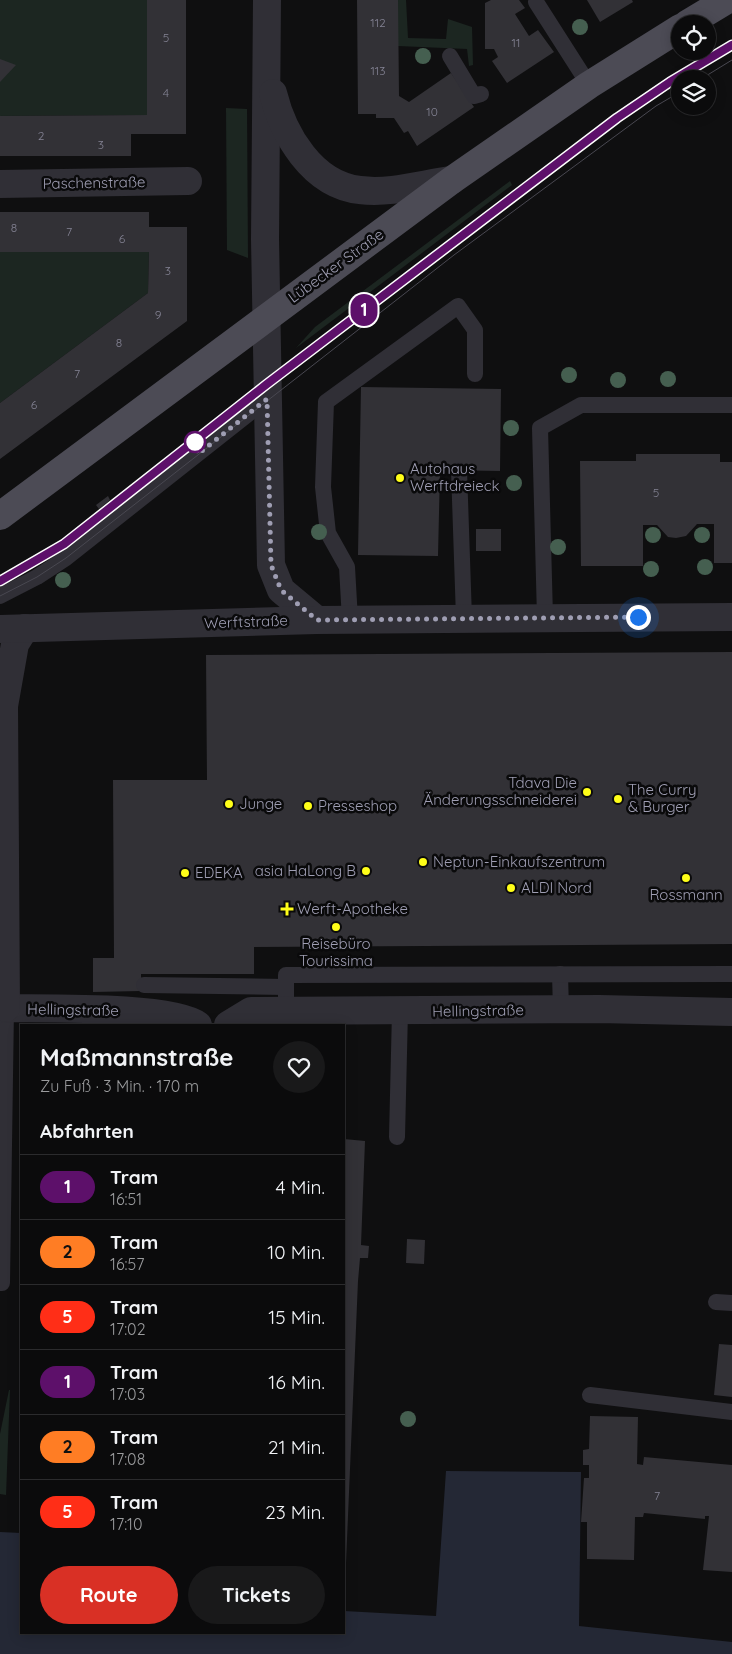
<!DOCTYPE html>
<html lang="de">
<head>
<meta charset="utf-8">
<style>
	:root { --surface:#0b0b0c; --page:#19191a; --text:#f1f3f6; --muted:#9a9b9d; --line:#2b2b2d; --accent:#d93025 }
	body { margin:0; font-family:Quicksand,sans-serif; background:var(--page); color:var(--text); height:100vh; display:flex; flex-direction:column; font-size:19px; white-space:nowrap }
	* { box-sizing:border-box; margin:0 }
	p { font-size:16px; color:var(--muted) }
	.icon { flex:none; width:28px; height:28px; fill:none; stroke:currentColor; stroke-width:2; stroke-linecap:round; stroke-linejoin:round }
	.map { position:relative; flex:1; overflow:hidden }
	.panel { position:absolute; left:20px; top:1024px; width:325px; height:610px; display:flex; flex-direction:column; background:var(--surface); border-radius:0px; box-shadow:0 2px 12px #0003,0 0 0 1px var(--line) }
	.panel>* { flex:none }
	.badge { padding:0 10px; border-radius:16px; font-size:18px; line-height:32px }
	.buttons { position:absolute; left:671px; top:15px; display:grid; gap:10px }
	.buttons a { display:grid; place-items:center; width:45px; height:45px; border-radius:50%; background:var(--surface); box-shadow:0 2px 12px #0003,0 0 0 1px var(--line); font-size:25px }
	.you { position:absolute; width:25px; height:25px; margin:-12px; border:4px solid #fff; border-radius:50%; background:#1a73e8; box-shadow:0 0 0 8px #1a73e833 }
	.map>.badge { position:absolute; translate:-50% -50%; box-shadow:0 0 0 2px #fff }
	h2 { padding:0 20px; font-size:19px; line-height:45px }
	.round { display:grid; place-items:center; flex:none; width:52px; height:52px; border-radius:26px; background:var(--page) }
	.headline { display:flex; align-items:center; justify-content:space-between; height:85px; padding:0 20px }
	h1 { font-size:24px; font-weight:800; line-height:38px }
	.button { display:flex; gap:10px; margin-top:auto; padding:10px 20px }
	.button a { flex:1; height:58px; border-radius:30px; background:var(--accent); color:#fff; font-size:20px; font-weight:800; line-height:58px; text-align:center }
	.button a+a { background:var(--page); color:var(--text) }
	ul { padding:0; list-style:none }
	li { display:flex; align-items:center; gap:15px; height:65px; padding:0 20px; border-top:1px solid var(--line) }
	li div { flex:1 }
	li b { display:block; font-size:19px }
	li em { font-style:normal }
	li .badge { min-width:55px; font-weight:700; text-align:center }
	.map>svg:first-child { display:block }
</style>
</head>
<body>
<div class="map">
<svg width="732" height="1654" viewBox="0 0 732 1654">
	<rect width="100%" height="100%" fill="#0f0f10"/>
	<g fill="#1c2621">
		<polygon points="0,0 147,0 147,115 0,116"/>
		<polygon points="398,0 406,0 408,38 446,39 448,19 472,27 473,65 469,66 467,49 398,46"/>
		<polygon points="226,108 247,109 248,258 227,250"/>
		<polygon points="510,181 512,185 296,348 315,327"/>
		<polygon points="0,252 149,252 148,293 0,403"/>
		<polygon points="9,1390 10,1390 6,1495 0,1494 0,1434"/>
	</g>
	<polygon fill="#242835" points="446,1471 581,1472 579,1626 732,1642 732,1654 0,1654 0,1532 21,1533 21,1632 344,1632 344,1611 436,1616"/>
	<g fill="#323136">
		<polygon points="147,0 186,0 186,134 131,134 131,156 0,156 0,116 147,115"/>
		<polygon points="357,0 398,0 399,96 409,102 451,73 474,107 417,146 408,131 404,133 394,118 376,118 376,114 358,114"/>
		<polygon points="491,0 519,0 525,8 515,14 529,36 538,30 554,52 507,83 492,61 498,57 494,49 485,49 485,3"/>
		<polygon points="587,0 632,0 633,2 600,22"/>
		<polygon points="0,59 16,65 0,82"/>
		<polygon points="0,212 149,212 149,227 187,227 187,321 0,459 0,403 148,293 149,252 0,252"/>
		<polygon points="361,387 501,389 500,471 440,470 438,556 358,555"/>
		<polygon points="636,454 720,454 720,462 732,462 732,563 714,563 714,524 697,524 686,536 676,538 668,537 657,525 643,525 643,566 581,566 580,461 636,461"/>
		<polygon points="108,496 110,500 99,509 96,505"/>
		<rect x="476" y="529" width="25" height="22"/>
		<polygon points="732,652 732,944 254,947 254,974 141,974 141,991 93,992 93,958 114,958 113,780 207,780 206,655"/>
		<polygon points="344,1139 365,1141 361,1245 369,1246 368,1258 360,1258 358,1281 346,1563 344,1563"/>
		<polygon points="407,1239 425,1240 424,1264 406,1263"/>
		<polygon points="719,1344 732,1345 732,1397 714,1395"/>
		<polygon points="590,1416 638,1417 637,1464 643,1465 644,1457 732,1465 732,1572 703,1570 709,1516 705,1516 705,1519 644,1513 643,1517 635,1517 634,1560 587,1559 587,1522 581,1522 584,1478 589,1478 589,1465 583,1465 583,1450 589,1449"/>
	</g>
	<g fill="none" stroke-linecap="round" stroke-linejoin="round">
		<g stroke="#302f36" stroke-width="16">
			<polyline points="536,2 589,85"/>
			<polyline points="450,56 474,96 481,94"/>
			<polyline points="459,470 464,618"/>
			<polyline points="0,596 37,577 66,558 267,399"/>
			<polyline points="545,617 540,428 581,405 732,405"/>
			<polyline points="350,620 347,567 328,533 323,487 326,402 458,306 475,330 475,374"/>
			<polyline points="560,974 561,1010"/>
			<polyline points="144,985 286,987"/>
			<polyline points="286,1025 286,975 732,974"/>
			<polyline points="397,1137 400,1011"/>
			<polyline points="0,1283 2,1283 6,1008"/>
			<polyline points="716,1302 732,1303"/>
			<polyline points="590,1395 732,1412"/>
		</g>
		<g stroke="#302f36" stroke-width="28">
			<polyline points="0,184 188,181"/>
			<path d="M0 1008C40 1009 171 1005 198 1025"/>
			<polyline points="6,1008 4,706 15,644 25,628"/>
			<polyline points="228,1025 251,1011 599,1009 732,1012"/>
		</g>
		<g stroke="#302f36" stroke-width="28">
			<polyline points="267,0 265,239 271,565 281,590 317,620"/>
			<path d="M273 93C283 134 312 185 360 190 390 194 422 184 452 180"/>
			<polyline points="0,629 317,620 732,617"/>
		</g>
		<g stroke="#4c4b55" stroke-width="28">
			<polyline points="687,24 727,0"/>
			<polyline points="0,516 452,180 589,85 680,28"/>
		</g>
		<g stroke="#494851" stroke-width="1">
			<polyline points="701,79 732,60"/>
			<polyline points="0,581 64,544 267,384 617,118 670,81 732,45"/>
			<polyline points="0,596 37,577 66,558 454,255 656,106 680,92"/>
		</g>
	</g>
	<g fill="#455f50">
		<circle cx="580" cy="27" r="8"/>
		<circle cx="423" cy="56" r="8"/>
		<circle cx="569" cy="375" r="8"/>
		<circle cx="668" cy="379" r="8"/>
		<circle cx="618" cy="380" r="8"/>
		<circle cx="511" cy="428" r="8"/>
		<circle cx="514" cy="483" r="8"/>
		<circle cx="319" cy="532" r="8"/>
		<circle cx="653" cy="535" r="8"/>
		<circle cx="702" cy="535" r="8"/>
		<circle cx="558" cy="547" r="8"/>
		<circle cx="705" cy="567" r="8"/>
		<circle cx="651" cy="569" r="8"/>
		<circle cx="63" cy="580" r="8"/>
		<circle cx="408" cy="1419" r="8"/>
	</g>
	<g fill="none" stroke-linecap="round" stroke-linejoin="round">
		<g stroke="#fff" stroke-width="11">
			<polyline id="line" points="0,581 64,544 267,384 617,118 670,82 732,45"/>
		</g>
		<use href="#line" stroke="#5d106a" stroke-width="8"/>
		<polyline stroke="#9f9eb3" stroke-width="5" stroke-dasharray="0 9" points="195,442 198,454 267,399 271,565 281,590 317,620 638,617"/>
	</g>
	<circle fill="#fff" stroke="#5d106a" stroke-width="2.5" cx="195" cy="442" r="10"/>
	<g fill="#fffe18" stroke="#0a0a0b" stroke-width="2">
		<circle cx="400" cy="478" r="5"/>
		<circle cx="587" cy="792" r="5"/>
		<circle cx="618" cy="799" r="5"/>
		<circle cx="229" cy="804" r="5"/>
		<circle cx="308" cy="806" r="5"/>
		<circle cx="423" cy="862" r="5"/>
		<circle cx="366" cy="871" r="5"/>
		<circle cx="185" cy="873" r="5"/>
		<circle cx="686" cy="878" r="5"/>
		<circle cx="511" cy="888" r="5"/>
		<path d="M284.5 901.5h5v5h5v5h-5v5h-5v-5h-5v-5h5z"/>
		<circle cx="336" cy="927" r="5"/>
	</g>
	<g text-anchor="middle" stroke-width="5" stroke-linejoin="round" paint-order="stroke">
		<g font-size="12" fill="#848394">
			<text x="378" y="27">112</text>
			<text x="166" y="42">5</text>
			<text x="516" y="47">11</text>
			<text x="378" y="75">113</text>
			<text x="166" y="97">4</text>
			<text x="432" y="116">10</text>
			<text x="41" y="140">2</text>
			<text x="101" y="149">3</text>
			<text x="14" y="232">8</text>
			<text x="69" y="236">7</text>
			<text x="122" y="243">6</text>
			<text x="168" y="275">3</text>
			<text x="158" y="319">9</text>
			<text x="119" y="347">8</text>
			<text x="77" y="378">7</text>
			<text x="34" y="409">6</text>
			<text x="656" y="497">5</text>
			<text x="657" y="1500">7</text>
		</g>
		<g font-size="15" fill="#9f9eb3" stroke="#0a0a0b">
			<text transform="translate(94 183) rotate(-1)" y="5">Paschenstraße</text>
			<text transform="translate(336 266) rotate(-36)" y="5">Lübecker Straße</text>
			<text transform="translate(246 622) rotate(-2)" y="5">Werftstraße</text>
			<text transform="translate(73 1010) rotate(1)" y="5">Hellingstraße</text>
			<text transform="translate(478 1011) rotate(-1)" y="5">Hellingstraße</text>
		</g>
		<g font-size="15" fill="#9f9eb3" stroke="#0a0a0b" text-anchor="start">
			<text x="410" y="474">Autohaus<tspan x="410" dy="17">Werftdreieck</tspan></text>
			<text x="577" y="788" text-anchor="end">Tdava Die<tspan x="577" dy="17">Änderungsschneiderei</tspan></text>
			<text x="628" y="795">The Curry<tspan x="628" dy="17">&amp; Burger</tspan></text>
			<text x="239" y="809">Junge</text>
			<text x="318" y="811">Presseshop</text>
			<text x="433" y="867">Neptun-Einkaufszentrum</text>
			<text x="356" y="876" text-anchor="end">asia HaLong B</text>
			<text x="195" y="878">EDEKA</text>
			<text x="521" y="893">ALDI Nord</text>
			<text x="686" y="900" text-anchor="middle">Rossmann</text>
			<text x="297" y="914">Werft-Apotheke</text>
			<text x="336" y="949" text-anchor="middle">Reisebüro<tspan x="336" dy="17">Tourissima</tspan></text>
		</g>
	</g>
</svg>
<div class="buttons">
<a><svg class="icon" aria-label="locate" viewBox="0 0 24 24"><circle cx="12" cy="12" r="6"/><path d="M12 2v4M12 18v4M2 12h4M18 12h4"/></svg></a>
<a><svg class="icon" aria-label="layers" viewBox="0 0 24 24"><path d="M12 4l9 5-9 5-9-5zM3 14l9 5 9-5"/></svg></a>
</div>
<div class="you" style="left:638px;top:617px"></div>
<b class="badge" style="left:364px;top:310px;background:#5d106a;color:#fff">1</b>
<section class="panel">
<div class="headline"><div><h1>Maßmannstraße</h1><p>Zu Fuß · 3 Min. · 170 m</p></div><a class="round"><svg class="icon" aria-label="heart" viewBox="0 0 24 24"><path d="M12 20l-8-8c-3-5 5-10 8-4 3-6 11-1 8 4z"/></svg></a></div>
<h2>Abfahrten</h2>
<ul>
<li><span class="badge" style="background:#5d106a;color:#fff">1</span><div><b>Tram</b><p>16:51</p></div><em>4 Min.</em></li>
<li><span class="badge" style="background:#ff7d24;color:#111">2</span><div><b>Tram</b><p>16:57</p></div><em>10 Min.</em></li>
<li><span class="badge" style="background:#ff2e17;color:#fff">5</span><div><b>Tram</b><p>17:02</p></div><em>15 Min.</em></li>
<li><span class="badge" style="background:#5d106a;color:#fff">1</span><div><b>Tram</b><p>17:03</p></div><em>16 Min.</em></li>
<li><span class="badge" style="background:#ff7d24;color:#111">2</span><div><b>Tram</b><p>17:08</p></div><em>21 Min.</em></li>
<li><span class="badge" style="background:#ff2e17;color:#fff">5</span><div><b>Tram</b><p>17:10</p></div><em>23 Min.</em></li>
</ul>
<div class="button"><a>Route</a><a>Tickets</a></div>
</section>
</div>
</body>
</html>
